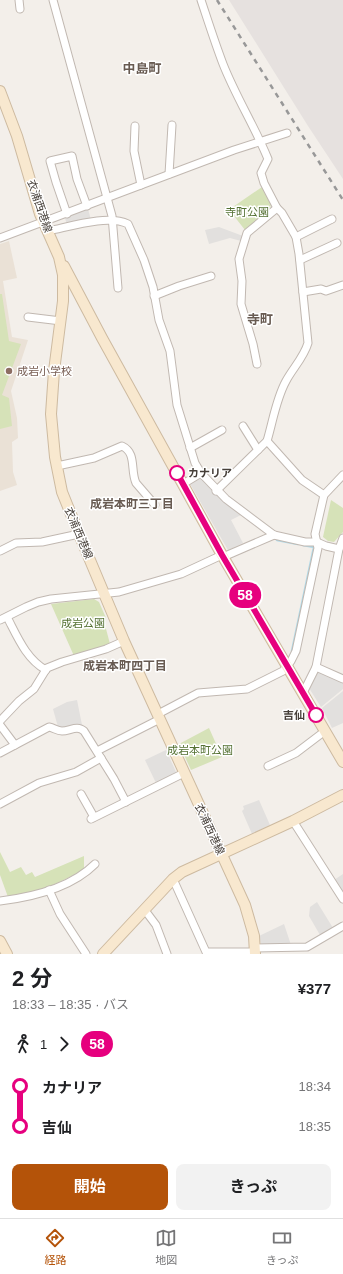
<!DOCTYPE html>
<html lang="ja">
<head>
<meta charset="utf-8">
<style>
	:root { --surface:#fff; --page:#f2f2f2; --text:#202124; --muted:#757577; --line:#e0e0e0; --accent:#b45309 }
	body { margin:0; font-family:Helvetica,"Noto Sans JP",sans-serif; background:var(--page); color:var(--text); height:100vh; display:flex; flex-direction:column; font-size:15px; white-space:nowrap }
	* { box-sizing:border-box; margin:0 }
	p { font-size:13px; color:var(--muted) }
	.icon { flex:none; width:22px; height:22px; fill:none; stroke:currentColor; stroke-width:2; stroke-linecap:round; stroke-linejoin:round }
	.map { position:relative; height:954px; overflow:hidden }
	.panel { display:flex; flex-direction:column; background:var(--surface); flex:1 }
	.panel>* { flex:none }
	.badge { padding:0 8px; border-radius:13px; font-size:14px; line-height:26px }
	.map>.badge { position:absolute; translate:-50% -50%; box-shadow:0 0 0 2px #fff }
	.legs { display:flex; align-items:center; gap:6px; height:44px; padding:0 12px; font-size:13px }
	.legs p { margin-inline-start:auto }
	.overview { display:flex; align-items:center; justify-content:space-between; height:68px; padding:0 12px }
	h1 { font-size:22px; font-weight:700; line-height:30px }
	.primary-button { display:flex; gap:8px; margin-top:auto; padding:8px 12px }
	.primary-button a { flex:1; height:46px; border-radius:8px; background:var(--accent); color:#fff; font-size:16px; font-weight:700; line-height:46px; text-align:center }
	.primary-button a+a { background:var(--page); color:var(--text) }
	ul { padding:0 12px; list-style:none }
	li { display:flex; align-items:center; gap:14px; height:40px; font-size:15px }
	li i { display:grid; place-items:center; width:6px; height:100%; margin:0 5px; background:currentColor }
	li i::after { content:''; width:10px; height:10px; margin:-5px; border:3px solid; border-radius:50%; background:var(--surface) }
	li p { margin-inline-start:auto }
	li:first-child i { background:linear-gradient(#0000 50%,currentColor 0) }
	li:last-child i { background:linear-gradient(currentColor 50%,#0000 0) }
	.tabs { display:flex; justify-content:space-around; align-items:center; height:56px; border-top:1px solid var(--line); background:var(--surface); font-size:11px; color:var(--muted) }
	.tabs a { display:grid; justify-items:center; gap:2px }
	.tabs .active { color:var(--accent) }
	.map>svg:first-child { display:block }
</style>
</head>
<body>
<div class="map">
<svg width="343" height="954" viewBox="0 0 343 954">
	<rect width="100%" height="100%" fill="#f3efea"/>
	<polygon fill="#e6e1df" points="229,0 343,0 343,179 308,126"/>
	<polygon fill="#eae1d6" points="9,241 17,278 3,281 12,337 28,340 11,391 17,418 18,438 12,442 13,472 17,485 0,491 0,244"/>
	<g fill="#d6e2b8">
		<polygon points="262,187 271,204 270,208 245,230 234,216 228,215 227,211"/>
		<polygon points="0,294 2,294 9,341 21,344 2,395 9,398 12,426 0,429"/>
		<polygon points="331,500 343,508 343,532 334,542 328,541 323,537"/>
		<polygon points="94,599 99,602 106,618 105,625 110,644 74,656 51,604"/>
		<polygon points="209,728 222,757 191,770 179,744"/>
		<polygon points="0,852 10,872 21,867 26,875 32,872 35,877 84,856 84,870 47,888 8,897 0,875"/>
	</g>
	<g fill="#e2e0de">
		<polygon points="88,209 91,220 67,225 65,218"/>
		<polygon points="219,227 243,236 241,241 230,238 209,244 205,230"/>
		<polygon points="199,476 214,493 241,515 231,520 243,543 228,550 189,482"/>
		<polygon points="317,669 343,681 343,689 321,707 309,688"/>
		<polygon points="343,691 343,723 332,728 322,708"/>
		<polygon points="77,700 82,725 62,728 58,727 53,709 67,702"/>
		<polygon points="166,750 176,772 156,783 145,760"/>
		<polygon points="259,800 270,825 252,834 242,811 244,809 243,806"/>
		<polygon points="343,874 343,894 334,880"/>
		<polygon points="317,902 333,928 320,935 309,916 310,907"/>
		<polygon points="284,924 291,945 261,945 259,936"/>
	</g>
	<g fill="none" stroke-linecap="round" stroke-linejoin="round">
		<g stroke="#afd9e8" stroke-width="2.5">
			<polyline points="277,540 298,544"/>
			<polyline points="292,651 314,547 303,545"/>
		</g>
		<g stroke="#c1b8b1" stroke-width="9">
			<g id="street">
				<polyline points="19,0 20,9"/>
				<polyline points="53,0 112,216 118,288"/>
				<path d="M201 0C208 21 215 43 223 64 236 97 255 127 268 159L261 173 264 183 277 208 282 213 296 237 299 254 308 343C304 357 293 368 286 381 276 399 273 421 267 441L302 480 324 495"/>
				<polyline points="135,126 134,151 141,185"/>
				<polyline points="169,174 172,125"/>
				<polyline points="67,214 56,182 50,161 72,156 77,179 87,206"/>
				<path d="M48 231C69 227 107 214 128 224L144 260 153 287 159 320 170 351 177 405 195 463 201 473 226 499 274 535 305 542H317L326 546 339 549"/>
				<polyline points="296,237 332,219"/>
				<polyline points="0,238 234,150 287,133"/>
				<polyline points="300,260 337,243"/>
				<polyline points="303,292 321,289 326,291 343,285"/>
				<polyline points="154,296 179,286 211,276"/>
				<polyline points="28,317 61,321"/>
				<polyline points="257,364 253,344 241,304 242,281 239,259 247,233 277,208"/>
				<polyline points="243,426 258,450"/>
				<polyline points="190,448 222,430"/>
				<path d="M57 466 94 458 122 446C137 453 130 470 136 483L155 505"/>
				<polyline points="183,484 201,473"/>
				<polyline points="216,491 267,441"/>
				<polyline points="0,551 16,543 42,542 79,534"/>
				<polyline points="223,557 274,535"/>
				<path d="M7 617C17 636 26 659 46 670"/>
				<polyline points="0,620 26,607 38,602 51,599 119,592 181,574 222,555"/>
				<polyline points="316,667 343,679"/>
				<polyline points="303,693 316,667 339,549 343,538"/>
				<polyline points="158,714 198,693 247,689 283,671 291,661 296,651 318,548 315,534 324,495 343,475"/>
				<polyline points="0,721 19,701 34,689 47,668 62,662 106,649 124,641"/>
				<polyline points="0,725 15,745"/>
				<polyline points="97,751 160,719"/>
				<path d="M0 753 49 727C54 728 57 731 62 731 70 731 77 725 84 731L114 779 126 802"/>
				<polyline points="268,766 296,753 325,731"/>
				<polyline points="81,794 94,817"/>
				<polyline points="0,804 39,783 76,772 101,758"/>
				<polyline points="91,819 184,773"/>
				<polyline points="293,821 343,899"/>
				<polyline points="173,879 206,952 255,952"/>
				<polyline points="49,890 60,914 86,954"/>
				<path d="M0 901C33 897 71 888 95 864"/>
				<polyline points="144,909 156,925 167,954"/>
				<polyline points="255,948 307,947 343,926"/>
			</g>
		</g>
		<g stroke="#cdbaa0" stroke-width="12">
			<g id="secondary">
				<polyline points="0,91 17,136 40,214 59,257 63,275 63,301 54,371 51,414 55,457 62,492 79,534 124,641 245,905 254,936 255,954"/>
				<polyline points="64,266 102,338 222,555 343,762"/>
				<polyline points="0,941 7,954"/>
				<polyline points="103,954 173,879 182,872 293,821 343,795"/>
			</g>
		</g>
		<use href="#street" stroke="#fff" stroke-width="7"/>
		<use href="#secondary" stroke="#f8e8cf" stroke-width="10"/>
		<polyline stroke="#989898" stroke-width="2.5" stroke-dasharray="5 5" stroke-linecap="butt" points="217,0 343,200"/>
	</g>
	<g fill="none" stroke-linecap="round" stroke-linejoin="round">
		<g stroke="#fff" stroke-width="9">
			<polyline id="line-1" points="177,473 222,555 316,715"/>
		</g>
		<use href="#line-1" stroke="#e6007e" stroke-width="6"/>
	</g>
	<circle fill="#8d6e63" stroke="#fff" stroke-width="1.5" cx="9" cy="371" r="4"/>
	<g fill="#fff" stroke="#e6007e" stroke-width="2">
		<circle cx="177" cy="473" r="7"/>
		<circle cx="316" cy="715" r="7"/>
	</g>
	<g text-anchor="middle" stroke-width="3" stroke-linejoin="round" paint-order="stroke">
		<g font-size="11" fill="#463f39" stroke="#fff">
			<text transform="translate(40 206) rotate(71)" y="4">衣浦西港線</text>
			<text transform="translate(79 533) rotate(67)" y="4">衣浦西港線</text>
			<text transform="translate(210 829) rotate(65)" y="4">衣浦西港線</text>
		</g>
		<g font-size="11" fill="#547133" stroke="#fff">
			<text x="247" y="216">寺町公園</text>
			<text x="83" y="627">成岩公園</text>
			<text x="200" y="754">成岩本町公園</text>
		</g>
		<g font-size="11" fill="#785e54" stroke="#fff" text-anchor="start">
			<text x="17" y="375">成岩小学校</text>
		</g>
		<g font-size="11" font-weight="bold" fill="#463f39" stroke="#fff" text-anchor="start">
			<text x="188" y="477">カナリア</text>
			<text x="305" y="719" text-anchor="end">吉仙</text>
		</g>
		<g font-size="12" font-weight="bold" fill="#685b52" stroke="#fff">
			<text x="132" y="508">成岩本町三丁目</text>
			<text x="125" y="670">成岩本町四丁目</text>
		</g>
		<g font-size="13" font-weight="bold" fill="#685b52" stroke="#fff">
			<text x="142" y="73">中島町</text>
			<text x="260" y="324">寺町</text>
		</g>
	</g>
</svg>
<b class="badge" style="left:245px;top:595px;background:#e6007e;color:#fff">58</b>
</div>
<section class="panel">
<div class="overview"><div><h1>2 分</h1><p>18:33 – 18:35 · バス</p></div><b>¥377</b></div>
<div class="legs"><svg class="icon" aria-label="walk" viewBox="0 0 24 24"><circle cx="13" cy="4" r="2"/><path d="M13 8l-2 6 4 7M11 14l-3 7M7 12l3-4h3l4 4"/></svg>1<svg class="icon" aria-label="forward" viewBox="0 0 24 24"><path d="M9 5l7 7-7 7"/></svg><b class="badge" style="background:#e6007e;color:#fff">58</b></div>
<ul>
<li><i style="color:#e6007e"></i><b>カナリア</b><p>18:34</p></li>
<li><i style="color:#e6007e"></i><b>吉仙</b><p>18:35</p></li>
</ul>
<div class="primary-button"><a>開始</a><a>きっぷ</a></div>
</section>
<nav class="tabs">
<a class="active"><svg class="icon" aria-label="directions" viewBox="0 0 24 24"><path d="M12 3l9 9-9 9-9-9zM9 14v-3h6M13 9l2 2-2 2"/></svg>経路</a>
<a><svg class="icon" aria-label="map" viewBox="0 0 24 24"><path d="M3 6l6-2 6 2 6-2v14l-6 2-6-2-6 2zM9 4v14M15 6v14"/></svg>地図</a>
<a><svg class="icon" aria-label="tickets" viewBox="0 0 24 24"><path d="M3 7h18v10H3zM15 7v10"/></svg>きっぷ</a>
</nav>
</body>
</html>
